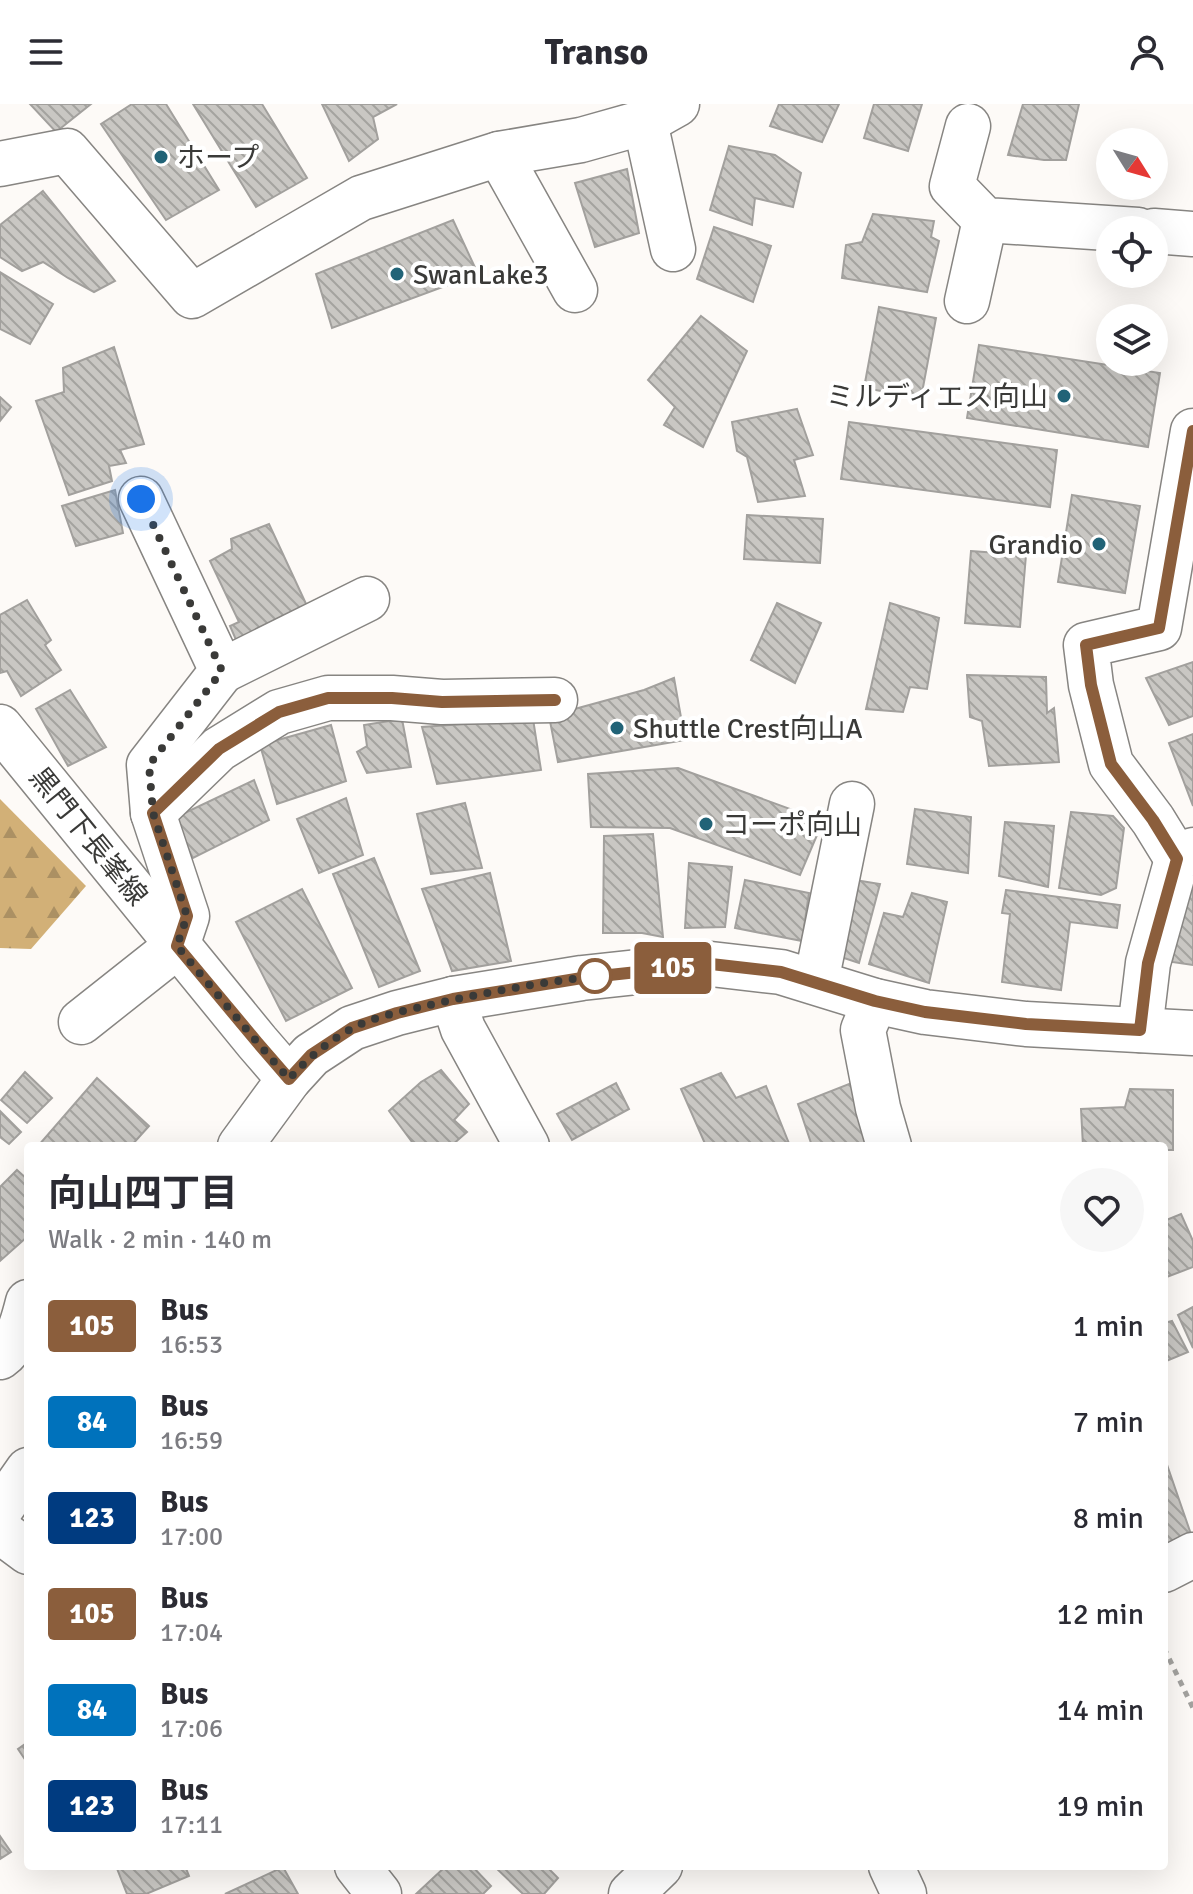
<!DOCTYPE html>
<html lang="en">
<head>
<meta charset="utf-8">
<style>
	:root { --surface:#fff; --page:#f7f7f7; --text:#2b2b33; --muted:#7c7c81 }
	body { margin:0; font-family:Signika,"Noto Sans JP",sans-serif; background:var(--page); color:var(--text); height:100vh; display:flex; flex-direction:column; font-size:30px; white-space:nowrap }
	* { box-sizing:border-box; margin:0 }
	p { font-size:26px; color:var(--muted) }
	.icon { flex:none; width:44px; height:44px; fill:none; stroke:currentColor; stroke-width:2; stroke-linecap:round; stroke-linejoin:round }
	.map { position:relative; flex:1; overflow:hidden }
	.panel { position:absolute; left:24px; top:1038px; width:1144px; height:728px; display:flex; flex-direction:column; background:var(--surface); border-radius:8px; box-shadow:0 8px 32px #0002 }
	.panel>* { flex:none }
	.badge { padding:0 16px; border-radius:6px; font-size:28px; line-height:52px }
	.needle { width:52px; rotate:127deg }
	.fabs { position:absolute; left:1096px; top:24px; display:grid; gap:16px }
	.fabs a { display:grid; place-items:center; width:72px; height:72px; border-radius:50%; background:var(--surface); box-shadow:0 8px 32px #0002; font-size:40px }
	.you { position:absolute; width:40px; height:40px; margin:-20px; border:6px solid #fff; border-radius:50%; background:#1a73e8; box-shadow:0 0 0 12px #1a73e833 }
	.map>.badge { position:absolute; translate:-50% -50%; box-shadow:0 0 0 4px #fff }
	.round { display:grid; place-items:center; flex:none; width:84px; height:84px; border-radius:42px; background:var(--page) }
	.overview { display:flex; align-items:center; justify-content:space-between; height:136px; padding:0 24px }
	h1 { font-size:38px; font-weight:700; line-height:60px }
	ul { padding:0; list-style:none }
	li { display:flex; align-items:center; gap:24px; height:96px; padding:0 24px }
	li div { flex:1 }
	li b { display:block; font-size:30px }
	li em { font-style:normal }
	li .badge { min-width:88px; font-weight:700; text-align:center }
	header { display:flex; justify-content:space-between; align-items:center; height:104px; padding:0 24px; background:var(--surface); font-size:36px; font-weight:700 }
	.map>svg:first-child { display:block }
</style>
</head>
<body>
<header><svg class="icon" aria-label="menu" viewBox="0 0 24 24"><path d="M4 6h16M4 12h16M4 18h16"/></svg>Transo<svg class="icon" aria-label="person" viewBox="0 0 24 24"><circle cx="12" cy="8" r="4"/><path d="M4 21q1-7 8-7t8 7"/></svg></header>
<div class="map">
<svg width="1193" height="1790" viewBox="0 0 1193 1790">
	<defs>
		<pattern id="forest-firs" width="22" height="20" patternUnits="userSpaceOnUse" patternTransform="scale(2)"><rect width="22" height="20" fill="#d2b077"/><path d="M5 1l3.5 6h-7zM16 11l3.5 6h-7z" fill="#ab9063"/></pattern>
		<pattern id="building-back-hatch" width="6" height="6" patternUnits="userSpaceOnUse" patternTransform="scale(2)"><rect width="6" height="6" fill="#c9c7c3"/><path d="M-1 5l2 2M0 0l6 6M5-1l2 2" fill="none" stroke="#a4a39f"/></pattern>
	</defs>
	<rect width="100%" height="100%" fill="#fdfaf7"/>
	<polygon fill="url(#forest-firs)" points="0,695 86,782 31,845 0,844"/>
	<g fill="url(#building-back-hatch)" stroke="#a2a09d" stroke-width="2">
		<polygon points="30,0 91,0 56,28"/>
		<polygon points="132,0 166,0 219,86 166,116 101,20"/>
		<polygon points="193,0 262,0 307,74 256,103"/>
		<polygon points="322,0 397,0 373,13 378,35 349,57"/>
		<polygon points="779,0 839,0 822,38 770,22"/>
		<polygon points="874,0 922,0 908,47 864,34"/>
		<polygon points="1023,0 1079,0 1066,56 1044,56 1008,51"/>
		<polygon points="729,42 775,51 801,69 793,103 755,94 752,121 710,106"/>
		<polygon points="627,65 639,129 595,143 575,79"/>
		<polygon points="43,87 115,177 94,188 68,174 43,158 22,167 0,153 0,121"/>
		<polygon points="873,110 934,117 931,133 939,137 927,188 842,174 846,141 862,138"/>
		<polygon points="453,116 478,170 332,224 316,170"/>
		<polygon points="714,123 771,142 753,198 697,175"/>
		<polygon points="0,168 53,200 30,240 0,225"/>
		<polygon points="879,203 936,214 921,294 864,284"/>
		<polygon points="701,212 747,247 703,343 664,321 675,303 648,276"/>
		<polygon points="979,241 1160,269 1148,343 967,314"/>
		<polygon points="114,243 144,340 120,346 126,359 109,362 112,377 69,391 36,297 64,288 63,264"/>
		<polygon points="0,293 11,303 0,317"/>
		<polygon points="797,305 813,351 794,356 805,392 758,398 747,353 737,347 732,318"/>
		<polygon points="849,318 1057,346 1050,403 841,375"/>
		<polygon points="115,386 123,429 76,442 62,402"/>
		<polygon points="1072,391 1140,402 1125,489 1058,478"/>
		<polygon points="747,411 823,415 820,459 744,455"/>
		<polygon points="269,420 307,502 240,545 230,522 239,518 210,457 232,445 231,435"/>
		<polygon points="971,447 1026,451 1020,523 965,519"/>
		<polygon points="27,496 51,536 45,541 61,566 21,592 7,567 0,569 0,511"/>
		<polygon points="777,499 821,519 795,579 751,556"/>
		<polygon points="890,499 939,514 927,585 910,583 903,608 866,605"/>
		<polygon points="1193,558 1193,612 1169,621 1146,574"/>
		<polygon points="967,571 1046,573 1047,609 1054,604 1059,658 989,662 982,617 970,613"/>
		<polygon points="674,574 685,636 558,658 549,612 644,586"/>
		<polygon points="70,586 106,643 68,662 36,605"/>
		<polygon points="402,615 411,663 367,669 357,648 367,642 364,621"/>
		<polygon points="533,615 541,666 437,680 422,623"/>
		<polygon points="331,621 346,677 277,700 260,641"/>
		<polygon points="1193,630 1193,702 1169,639"/>
		<polygon points="678,664 823,717 800,771 670,724 591,723 588,670"/>
		<polygon points="254,676 269,716 193,754 172,715"/>
		<polygon points="346,694 363,751 319,769 297,715"/>
		<polygon points="465,699 482,764 431,770 417,710"/>
		<polygon points="915,705 971,713 968,769 907,760"/>
		<polygon points="1071,708 1113,712 1124,724 1116,784 1101,791 1059,784"/>
		<polygon points="1005,718 1054,722 1048,783 999,772"/>
		<polygon points="653,730 663,833 642,829 603,829 604,732"/>
		<polygon points="374,754 420,867 379,883 333,770"/>
		<polygon points="689,759 732,763 725,823 685,824"/>
		<polygon points="490,769 511,857 452,867 422,785"/>
		<polygon points="745,776 809,789 802,837 735,824"/>
		<polygon points="855,776 880,780 859,859 835,851"/>
		<polygon points="1193,780 1193,861 1172,858 1181,797 1188,783"/>
		<polygon points="302,785 352,884 286,917 236,818"/>
		<polygon points="1006,786 1120,801 1117,824 1070,818 1061,886 1002,878 1010,810 1002,809"/>
		<polygon points="912,789 947,798 929,879 869,860 884,809 903,813"/>
		<polygon points="441,966 469,1000 454,1016 467,1028 451,1042 415,1042 389,1007 421,978"/>
		<polygon points="25,968 52,994 27,1019 1,996"/>
		<polygon points="721,969 736,994 766,982 790,1042 706,1042 681,985"/>
		<polygon points="97,974 149,1022 131,1042 38,1042"/>
		<polygon points="854,978 873,1042 812,1042 798,1000"/>
		<polygon points="616,979 629,1005 572,1036 557,1010"/>
		<polygon points="1130,985 1173,986 1173,1046 1164,1046 1164,1042 1083,1042 1081,1005 1125,1003"/>
		<polygon points="0,1007 21,1028 9,1040 0,1033"/>
		<polygon points="17,1066 28,1076 28,1132 0,1157 0,1083"/>
		<polygon points="1181,1110 1193,1137 1193,1163 1164,1174 1164,1117"/>
		<polygon points="1193,1203 1193,1244 1178,1211"/>
		<polygon points="1172,1217 1188,1248 1164,1258 1164,1219"/>
		<polygon points="1164,1352 1193,1436 1164,1445"/>
		<polygon points="28,1638 28,1660 18,1645"/>
		<polygon points="0,1732 11,1748 0,1755"/>
		<polygon points="116,1762 185,1762 189,1772 146,1790 127,1790"/>
		<polygon points="446,1762 472,1762 491,1782 483,1790 416,1790"/>
		<polygon points="494,1762 546,1762 558,1774 544,1790 523,1790"/>
		<polygon points="283,1763 298,1790 225,1790"/>
	</g>
	<g fill="none" stroke-linecap="round" stroke-linejoin="round">
		<g stroke="#878582" stroke-width="47">
			<g id="minor">
				<polyline points="645,18 673,145"/>
				<polyline points="968,22 952,82 985,116 1138,126"/>
				<polyline points="499,50 575,186"/>
				<polyline points="0,60 67,47 192,192 361,94 499,50 581,36 645,18 677,0"/>
				<polyline points="1154,127 1193,130"/>
				<polyline points="967,197 985,116"/>
				<polyline points="222,567 367,495"/>
				<polyline points="0,623 257,938 289,975"/>
				<polyline points="153,709 219,645 279,608 328,594 392,594 442,598 555,596"/>
				<polyline points="1177,755 1153,716 1111,660 1091,581 1086,541 1159,524 1193,327"/>
				<polyline points="816,878 852,700"/>
				<polyline points="453,895 463,925 527,1042"/>
				<polyline points="875,897 863,926 878,1004 889,1042"/>
				<polyline points="81,918 177,842 187,812 153,709 149,661 222,567 141,395"/>
				<polyline points="1140,926 1148,859 1177,755 1193,746"/>
				<polyline points="240,1042 289,975 311,951 352,924 397,909 453,895 582,874 711,860 781,868 875,897 925,908 1026,920 1193,929"/>
				<path d="M0 1253C17 1241 23 1218 28 1198"/>
				<polyline points="0,1406 28,1366"/>
				<polyline points="0,1427 28,1448"/>
				<polyline points="1164,1466 1193,1451"/>
				<polyline points="357,1762 379,1790"/>
				<polyline points="891,1762 904,1790"/>
				<polyline points="631,1790 660,1762"/>
			</g>
		</g>
		<polyline stroke="#a3a29f" stroke-width="5" stroke-dasharray="6 6" stroke-linecap="butt" points="1164,1544 1193,1604"/>
		<use href="#minor" stroke="#fff" stroke-width="44"/>
	</g>
	<g fill="none" stroke-linecap="round" stroke-linejoin="round">
		<g stroke="#fff" stroke-width="18">
			<polyline id="line" points="555,596 442,598 392,594 328,594 279,608 219,645 153,709 187,812 177,842 257,938 289,975 311,951 352,924 397,909 453,895 582,874 711,860 781,868 875,897 925,908 1026,920 1140,926 1148,859 1177,755 1153,716 1111,660 1091,581 1086,541 1159,524 1193,327"/>
		</g>
		<use href="#line" stroke="#8b5e3c" stroke-width="12"/>
		<path stroke="#3a3a38" stroke-width="8" stroke-dasharray="0 14.4" d="M141 395 222 567 149 661 153 709 187 812 177 842 257 938 289 975C307 955 327 938 351 925 370 914 399 908 421 903 482 889 545 877 608 871L595 872"/>
	</g>
	<g fill="#216377" stroke="#fff" stroke-width="3">
		<circle cx="161" cy="53" r="8"/>
		<circle cx="397" cy="170" r="8"/>
		<circle cx="1064" cy="292" r="8"/>
		<circle cx="1099" cy="440" r="8"/>
		<circle cx="617" cy="624" r="8"/>
		<circle cx="706" cy="720" r="8"/>
	</g>
	<circle fill="#fff" stroke="#8b5e3c" stroke-width="4" cx="595" cy="872" r="16"/>
	<g text-anchor="middle" stroke-width="8" stroke-linejoin="round" paint-order="stroke">
		<g font-size="28" fill="#3a3a38" stroke="#fff" text-anchor="start">
			<text x="177" y="63">ホープ</text>
			<text x="413" y="180">SwanLake3</text>
			<text x="1048" y="302" text-anchor="end">ミルディエス向山</text>
			<text x="1083" y="450" text-anchor="end">Grandio</text>
			<text x="633" y="634">Shuttle Crest向山A</text>
			<text x="722" y="730">コーポ向山</text>
		</g>
		<g font-size="28" fill="#3a3a38" stroke="#fff">
			<text transform="translate(89 732) rotate(51)" y="10">黒門下長峯線</text>
		</g>
	</g>
</svg>
<div class="fabs">
<a><svg class="needle" viewBox="-14 -14 28 28"><path d="M0-13l5 13h-10z" fill="#e53935"/><path d="M0 13l5-13h-10z" fill="#7c7c81"/></svg></a>
<a><svg class="icon" aria-label="locate" viewBox="0 0 24 24"><circle cx="12" cy="12" r="6"/><path d="M12 2v4M12 18v4M2 12h4M18 12h4"/></svg></a>
<a><svg class="icon" aria-label="layers" viewBox="0 0 24 24"><path d="M12 4l9 5-9 5-9-5zM3 14l9 5 9-5"/></svg></a>
</div>
<div class="you" style="left:141px;top:395px"></div>
<b class="badge" style="left:673px;top:864px;background:#8b5e3c;color:#fff">105</b>
<section class="panel">
<div class="overview"><div><h1>向山四丁目</h1><p>Walk · 2 min · 140 m</p></div><a class="round"><svg class="icon" aria-label="heart" viewBox="0 0 24 24"><path d="M12 20l-8-8c-3-5 5-10 8-4 3-6 11-1 8 4z"/></svg></a></div>
<ul>
<li><span class="badge" style="background:#8b5e3c;color:#fff">105</span><div><b>Bus</b><p>16:53</p></div><em>1 min</em></li>
<li><span class="badge" style="background:#0072bc;color:#fff">84</span><div><b>Bus</b><p>16:59</p></div><em>7 min</em></li>
<li><span class="badge" style="background:#003b80;color:#fff">123</span><div><b>Bus</b><p>17:00</p></div><em>8 min</em></li>
<li><span class="badge" style="background:#8b5e3c;color:#fff">105</span><div><b>Bus</b><p>17:04</p></div><em>12 min</em></li>
<li><span class="badge" style="background:#0072bc;color:#fff">84</span><div><b>Bus</b><p>17:06</p></div><em>14 min</em></li>
<li><span class="badge" style="background:#003b80;color:#fff">123</span><div><b>Bus</b><p>17:11</p></div><em>19 min</em></li>
</ul>
</section>
</div>
</body>
</html>
